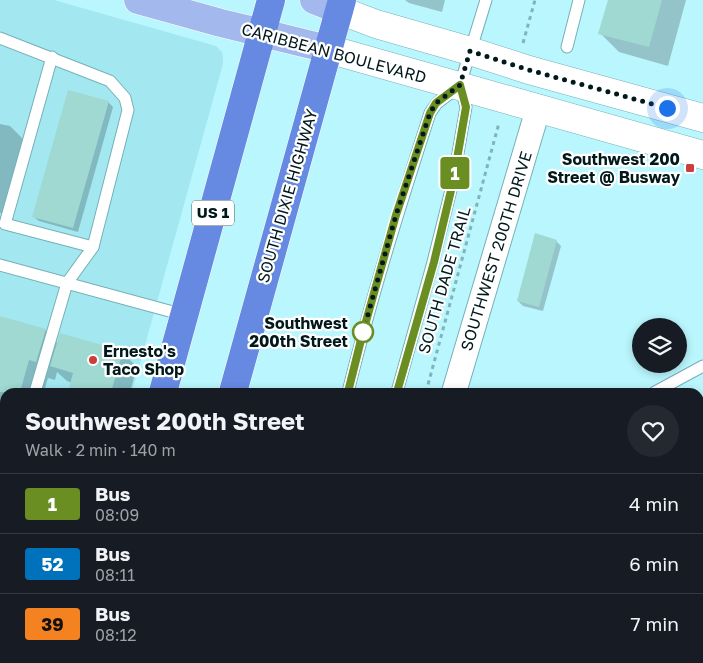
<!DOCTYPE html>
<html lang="en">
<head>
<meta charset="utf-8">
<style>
	:root { --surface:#171b24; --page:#242831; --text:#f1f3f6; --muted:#9ea1a6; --line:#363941 }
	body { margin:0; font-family:"Golos Text",sans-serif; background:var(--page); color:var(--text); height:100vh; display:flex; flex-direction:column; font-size:19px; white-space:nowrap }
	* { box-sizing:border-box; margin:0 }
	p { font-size:16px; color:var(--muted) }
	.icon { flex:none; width:28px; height:28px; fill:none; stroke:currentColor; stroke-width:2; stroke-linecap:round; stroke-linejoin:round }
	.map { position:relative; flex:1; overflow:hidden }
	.details { position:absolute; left:0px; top:388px; width:704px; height:276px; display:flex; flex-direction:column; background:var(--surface); border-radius:15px 15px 0 0; box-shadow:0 2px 8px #0003 }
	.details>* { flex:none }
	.badge { padding:0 10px; border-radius:4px; font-size:18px; line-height:32px }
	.tools { position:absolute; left:632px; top:318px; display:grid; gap:10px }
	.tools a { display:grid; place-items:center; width:55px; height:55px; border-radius:50%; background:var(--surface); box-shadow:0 2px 8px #0003; font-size:25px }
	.you { position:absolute; width:25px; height:25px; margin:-12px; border:4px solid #fff; border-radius:50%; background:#1a73e8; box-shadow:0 0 0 8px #1a73e833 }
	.map>.badge { position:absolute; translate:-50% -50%; box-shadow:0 0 0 2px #fff }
	.round { display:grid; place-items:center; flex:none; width:52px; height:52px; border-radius:26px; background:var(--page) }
	.head { display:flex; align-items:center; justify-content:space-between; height:85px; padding:0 25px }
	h1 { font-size:24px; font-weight:700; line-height:38px }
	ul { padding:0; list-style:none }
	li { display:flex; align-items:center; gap:15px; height:60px; padding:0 25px; border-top:1px solid var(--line) }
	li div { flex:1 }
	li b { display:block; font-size:19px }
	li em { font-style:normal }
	li .badge { min-width:55px; font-weight:700; text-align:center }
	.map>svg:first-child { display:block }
</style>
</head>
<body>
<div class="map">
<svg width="703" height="663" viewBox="0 0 703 663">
	<rect width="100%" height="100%" fill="#baf6fd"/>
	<polygon fill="#a3e8f1" points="0,0 54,0 216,46 222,52 223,58 223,64 132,392 5,392 5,659 61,659 60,663 0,663"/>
	<g fill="#0003">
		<polygon points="405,0 445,0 442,12 409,3"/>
		<polygon points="609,0 686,0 668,66 619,52 600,33"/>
		<polygon points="108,102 113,107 78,232 39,221 34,217"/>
		<polygon points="0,124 10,126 24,140 4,214 0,213"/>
		<polygon points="556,241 561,246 543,311 523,306 518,301"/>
		<polygon points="0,318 45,330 58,344 122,352 137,367 130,392 69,392 72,383 67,381 57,372 55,380 48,378 44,392 5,392 5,414 0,413"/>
		<polygon points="703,583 703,649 699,651 699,585"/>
		<polygon points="562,659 683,659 675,663 553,663"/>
	</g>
	<g fill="#9fd9d1">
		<polygon points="608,0 662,0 649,47 598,34"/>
		<polygon points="68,90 109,101 73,228 32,217"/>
		<polygon points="535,233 557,240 539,307 517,301"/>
		<polygon points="0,316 46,329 36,362 29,360 20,392 0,392"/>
		<polygon points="60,333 123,351 111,392 68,392 73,373 50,366"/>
	</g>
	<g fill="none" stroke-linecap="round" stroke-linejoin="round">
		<g stroke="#76b0b7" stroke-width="13">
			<g id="lane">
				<polyline points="0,38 110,81 125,98 128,110 93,247 67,283 35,392"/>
				<polyline points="567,47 579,0"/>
				<polyline points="52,57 5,224 93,247"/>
				<polyline points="0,265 184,315"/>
				<path d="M348 392C371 298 400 206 430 113L437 103 457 88"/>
				<polyline points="397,392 433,262 453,182 466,107 460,85 486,0"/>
				<polyline points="655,392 703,366"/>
				<polyline points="0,426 5,423"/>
				<polyline points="699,451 703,448"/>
				<polyline points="699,535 703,532"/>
				<polyline points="0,604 5,605"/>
				<polyline points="291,663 292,659"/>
				<polyline points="311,663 313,659"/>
				<polyline points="402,663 402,659"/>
				<polyline points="411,663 414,659"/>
				<polyline points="447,663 456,659"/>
			</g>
		</g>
		<g stroke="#76b0b7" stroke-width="26">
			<polyline id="street" points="454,392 538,109"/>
		</g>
		<g stroke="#76b0b7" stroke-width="29">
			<g id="secondary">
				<polyline points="339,10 376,24 470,51 529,70 703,118"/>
				<polyline points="328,49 703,155"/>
			</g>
		</g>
		<g stroke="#fff" stroke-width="29">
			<g id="primary">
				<polyline points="138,0 221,23 328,49"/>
				<polyline points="314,0 339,10"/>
			</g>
		</g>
		<g stroke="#fff" stroke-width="29">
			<g id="highway">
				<polyline points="163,392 271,0"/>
				<polyline points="233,392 342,0"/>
				<polyline points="91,663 92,659"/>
				<polyline points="159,663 160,659"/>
			</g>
		</g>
		<g stroke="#82b3b9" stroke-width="3" stroke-dasharray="4 4" stroke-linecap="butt">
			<polyline points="523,43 535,0"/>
			<polyline points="426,392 499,123"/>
			<polyline points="338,663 339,659"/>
		</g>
		<use href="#lane" stroke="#fff" stroke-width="11"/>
		<use href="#street" stroke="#fff" stroke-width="24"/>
		<use href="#secondary" stroke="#fff" stroke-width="28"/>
		<use href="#primary" stroke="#a3b8ed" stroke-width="28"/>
		<use href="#highway" stroke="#6689e1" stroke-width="28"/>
	</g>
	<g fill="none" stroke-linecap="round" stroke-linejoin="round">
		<g stroke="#fff" stroke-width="11">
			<polyline id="line" points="348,392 363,332 396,215 430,113 436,103 460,85 466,107 453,182 434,262 397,392"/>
		</g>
		<use href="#line" stroke="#6b8e23" stroke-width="8"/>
		<polyline stroke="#02191c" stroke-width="5" stroke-dasharray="0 9" points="363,332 396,215 430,113 436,103 460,85 470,51 529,70 667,108"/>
	</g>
	<g fill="#cc3d3b" stroke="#fff" stroke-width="2">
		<rect x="685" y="163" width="10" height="10" rx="2.5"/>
		<circle cx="93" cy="360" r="5"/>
	</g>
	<circle fill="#fff" stroke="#6b8e23" stroke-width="2.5" cx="363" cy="332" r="10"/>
	<g text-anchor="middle" stroke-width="4.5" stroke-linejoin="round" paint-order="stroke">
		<rect fill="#fff" stroke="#4e5e60" stroke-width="1" x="192" y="200.5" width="42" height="25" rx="4"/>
		<g font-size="15" font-weight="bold" fill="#02191c">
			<text x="213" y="218">US 1</text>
		</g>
		<g font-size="16" fill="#02191c" stroke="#fff">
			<text transform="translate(334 53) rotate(15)" y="6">CARIBBEAN BOULEVARD</text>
			<text transform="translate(287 196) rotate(-74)" y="6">SOUTH DIXIE HIGHWAY</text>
			<text transform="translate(496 251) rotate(-73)" y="6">SOUTHWEST 200TH DRIVE</text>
			<text transform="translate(444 280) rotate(-74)" y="6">SOUTH DADE TRAIL</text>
		</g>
		<g font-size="16" font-weight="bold" fill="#02191c" stroke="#fff" text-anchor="end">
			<text x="680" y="165">Southwest 200<tspan x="680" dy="18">Street @ Busway</tspan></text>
			<text x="103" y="357" text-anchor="start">Ernesto's<tspan x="103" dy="18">Taco Shop</tspan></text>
		</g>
		<g font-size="16" font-weight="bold" fill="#02191c" stroke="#fff" text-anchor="end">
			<text x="348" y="329">Southwest<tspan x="348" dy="18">200th Street</tspan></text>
		</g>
	</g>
</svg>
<div class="tools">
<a><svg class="icon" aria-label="layers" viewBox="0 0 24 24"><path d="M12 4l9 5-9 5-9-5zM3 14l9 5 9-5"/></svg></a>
</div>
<div class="you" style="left:667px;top:108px"></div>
<b class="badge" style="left:455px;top:173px;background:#6b8e23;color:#fff">1</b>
<section class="details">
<div class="head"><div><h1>Southwest 200th Street</h1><p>Walk · 2 min · 140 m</p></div><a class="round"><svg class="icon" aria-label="heart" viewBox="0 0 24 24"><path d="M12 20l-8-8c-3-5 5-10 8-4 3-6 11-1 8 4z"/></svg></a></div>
<ul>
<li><span class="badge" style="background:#6b8e23;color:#fff">1</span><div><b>Bus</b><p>08:09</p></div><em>4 min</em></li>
<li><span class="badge" style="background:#0072bc;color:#fff">52</span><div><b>Bus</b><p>08:11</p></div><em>6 min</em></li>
<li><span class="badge" style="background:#f58220;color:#111">39</span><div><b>Bus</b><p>08:12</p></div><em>7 min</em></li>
</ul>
</section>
</div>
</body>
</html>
